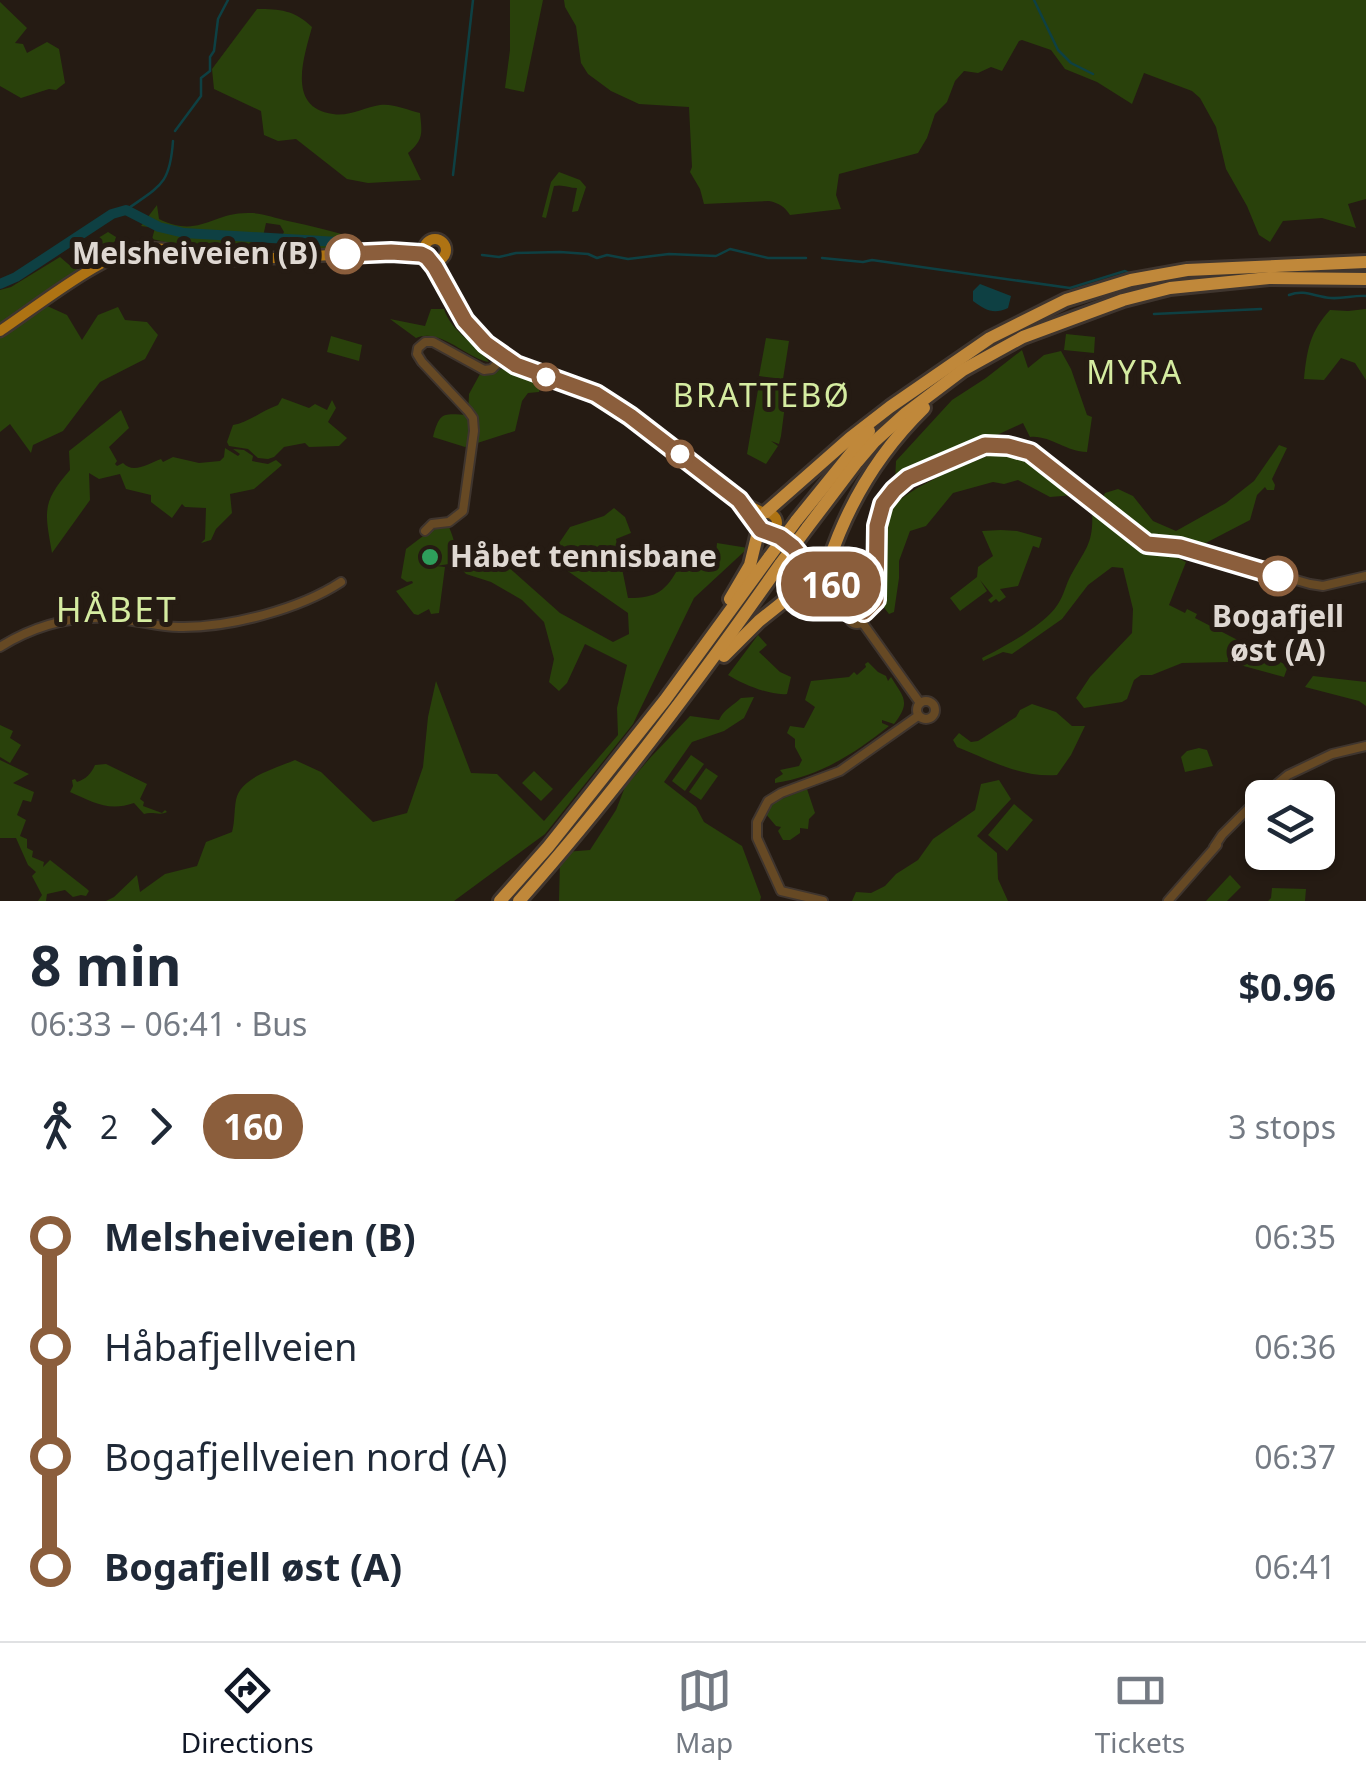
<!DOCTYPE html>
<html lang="en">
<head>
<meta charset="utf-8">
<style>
	:root { --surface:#fff; --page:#f6f6f7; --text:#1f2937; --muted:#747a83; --line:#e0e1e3; --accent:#111827 }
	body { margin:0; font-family:"Noto Sans",sans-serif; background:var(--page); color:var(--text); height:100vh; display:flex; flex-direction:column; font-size:38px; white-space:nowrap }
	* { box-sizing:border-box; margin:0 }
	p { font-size:32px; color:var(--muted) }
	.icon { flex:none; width:55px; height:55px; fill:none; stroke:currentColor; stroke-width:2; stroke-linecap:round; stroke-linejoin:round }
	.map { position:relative; height:901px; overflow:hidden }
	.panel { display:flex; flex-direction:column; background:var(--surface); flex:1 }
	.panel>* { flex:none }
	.badge { padding:0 20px; border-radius:32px; font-size:35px; line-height:65px }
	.controls { position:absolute; left:1245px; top:780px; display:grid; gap:20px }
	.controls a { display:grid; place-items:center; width:90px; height:90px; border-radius:15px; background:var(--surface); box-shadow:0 2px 8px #0004; font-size:50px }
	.map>.badge { position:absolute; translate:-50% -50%; box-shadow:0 0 0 5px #fff }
	.legs { display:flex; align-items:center; gap:15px; height:110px; padding:0 30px; font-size:32px }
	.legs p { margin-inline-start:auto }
	.summary { display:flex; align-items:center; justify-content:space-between; height:170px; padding:0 30px }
	h1 { font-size:55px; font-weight:700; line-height:75px }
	ul { padding:0 30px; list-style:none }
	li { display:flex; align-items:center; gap:35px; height:110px; font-size:38px }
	li i { display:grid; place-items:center; width:15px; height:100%; margin:0 12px; background:currentColor }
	li i::after { content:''; width:25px; height:25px; margin:-12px; border:8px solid; border-radius:50%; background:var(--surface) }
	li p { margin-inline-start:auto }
	li:first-child i { background:linear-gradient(#0000 50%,currentColor 0) }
	li:last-child i { background:linear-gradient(currentColor 50%,#0000 0) }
	.tab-bar { display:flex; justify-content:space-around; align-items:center; height:140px; border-top:2px solid var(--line); background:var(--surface); font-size:28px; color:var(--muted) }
	.tab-bar a { display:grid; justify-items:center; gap:5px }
	.tab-bar .current { color:var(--accent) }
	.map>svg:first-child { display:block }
</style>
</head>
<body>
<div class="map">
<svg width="1366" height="901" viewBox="0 0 1366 901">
	<rect width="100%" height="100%" fill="#251b13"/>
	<g fill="#29410b">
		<polygon points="510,0 543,0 524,92 505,88 510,50"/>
		<path d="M564 0H1366V199L1348 204 1356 228 1322 218 1283 221 1270 242 1259 235 1247 206 1226 169 1216 127 1200 98 1192 91 1144 73 1132 104 1097 82 1065 69 1051 50 1022 40 1019 41 1002 71 991 67 978 73 964 71 955 81 947 102 935 114 927 138 918 153 839 174 836 195 841 209 790 215C785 207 779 203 769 201L704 204 700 189 690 172 692 167 689 107 639 104 611 91 588 74 581 63 576 26 565 7Z"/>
		<polygon points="0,2 27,28 15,43 23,44 27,53 47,42 59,49 65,83 56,90 49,89 21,98 0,86"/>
		<path d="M257 9C280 9 294 10 312 27 304 57 286 108 333 114 349 117 365 107 380 105 392 103 408 110 420 113 422 133 424 139 408 153L421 180 368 183 347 179 296 139 278 141 264 135 261 111 214 89 212 69Z"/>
		<path d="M559 172 580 180 586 187 578 211 572 212 577 188C569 188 563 184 554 186L546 218 542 217 551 182Z"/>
		<path d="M157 205 159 219C200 239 211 212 250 213 263 213 275 218 288 221 311 226 334 231 357 239L354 246 307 251 308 240 284 239 282 236 284 232 280 225 266 223 262 241 254 242 253 252H209L152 239 155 228 141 226Z"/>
		<polygon points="108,232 116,237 115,241 79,274 0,327 0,290 11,287 60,257 74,269 76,264 74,253"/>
		<polygon points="45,305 67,315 82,340 98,315 118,307 125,320 147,322 158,335 145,359 100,382 63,431 33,445 31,453 10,424 0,432 0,335"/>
		<path d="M431 309H444C451 332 476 343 489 362 466 358 440 327 416 338L390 319 425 326Z"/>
		<path d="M1366 309V380L1355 363 1341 358 1324 380 1304 379C1307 349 1310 332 1330 310L1348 311Z"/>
		<polygon points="1066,334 1095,337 1094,353 1064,350"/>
		<polygon points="331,336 362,345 359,361 327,352"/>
		<polygon points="766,338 789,341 783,379 759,376"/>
		<path d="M1022 350 1028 368 1044 355 1061 351 1071 369 1087 415 1092 417 1087 452C1066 452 1050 435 1030 437L1023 423 895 482 896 461 952 400 986 378Z"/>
		<path d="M506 368 541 386 539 392 528 393 522 401 515 431 465 447 433 437C440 411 443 414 468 415L469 394 480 374Z"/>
		<polygon points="760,378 788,382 781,436 779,444 771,441 778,446 766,464 747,454"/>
		<path d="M282 398 309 408 315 404 327 410 332 400 336 408 328 422 347 438 339 446 309 447 305 443 284 447 274 457 268 459 258 458 248 449 229 446 227 442 233 425C248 423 263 410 278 405Z"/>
		<path d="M121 410 129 428 109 447 117 461 115 464 117 466 123 463C133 474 148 464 161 459L163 462 173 457 199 463 220 461 224 457 225 448 238 456 240 454 233 449 244 450 253 456 252 461 268 464 276 460 282 465 254 489 230 494 232 513 216 529 211 540 201 543 205 539 206 508 185 507 182 504 172 518 151 502V495L126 489 120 474 99 479 89 473 90 500 52 553C45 512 41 503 70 470L69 451Z"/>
		<polygon points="1279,445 1287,448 1272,479 1275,485 1274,490 1267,490 1265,487 1257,495 1250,520 1196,548 1149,537 1135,531 1100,503 1105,493 1118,489 1133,496 1153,521 1176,531 1226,503 1254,481"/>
		<path d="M996 453 1030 461 1074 495 1050 497 1018 480 1004 484 993 482 953 493 926 526 910 531 899 561V578L894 612 889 614 882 605C882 585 879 534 884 519 894 491 969 463 996 453Z"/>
		<path d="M614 508 625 517 631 533 616 539 628 598C658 598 666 591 680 565L716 553 717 543 748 548 694 598 633 724 545 834 454 901H106L114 897 137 875 140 892 165 874 197 866 206 842 232 832C235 821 234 811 236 800 240 777 277 768 295 760L321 772 373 822 407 813 423 767 428 717 436 681 471 773 497 774 544 821 618 735 617 708 627 665 585 644 567 683 559 691 549 682 554 659 544 622 522 600 491 582 466 574 459 566 461 558 483 566 506 565 560 613 613 642 629 634 628 613 549 558 570 527 604 516Z"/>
		<path d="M1095 509 1140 547 1172 555 1186 562 1169 605 1185 613 1187 609 1197 614 1195 618 1288 666 1284 677 1229 662 1182 663 1152 675H1141L1134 680 1127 699 1122 702 1084 708 1076 698 1090 677 1132 633 1133 609 1123 568 1112 567 1088 585 1062 619 1012 654 1003 652 983 661 982 658C1004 647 1046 624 1058 604 1064 595 1066 584 1071 575 1086 548 1094 543 1092 510Z"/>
		<path d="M435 527H449C455 542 458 550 449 564L436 566 445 567 439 613 431 614 429 609 418 615 414 614 396 591 413 583 412 581 407 582 401 578 406 549Z"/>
		<polygon points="1001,530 1017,531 1042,538 1039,548 1033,546 1018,586 1000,589 1006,597 999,602 996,599 991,603 988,600 993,596 980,580 987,591 960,611 950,598 977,577 978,567 993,556 982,531"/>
		<path d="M758 635 767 645 759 652 780 672 791 677 787 694C771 696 742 684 728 675Z"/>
		<path d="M868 662 878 672 886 676 888 681 891 677C904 698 911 702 894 724L882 720V723L889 726C854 754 820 776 775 783V779L783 774 780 770 799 766 802 760 795 747V739L787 733 790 726 804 728 815 707 805 700 811 681 849 677 854 672 857 675 866 667 865 664Z"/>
		<polygon points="1313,676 1366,682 1366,706 1359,701 1305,687"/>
		<path d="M754 697 744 718 724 731 692 742 664 782 696 807 704 822 742 846 761 897 760 901H559L560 860 565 852 590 850 616 810 625 787 650 758 690 716 719 720C724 709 733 706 741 698Z"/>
		<path d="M1032 704 1056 712 1072 726H1085L1071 755 1057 775C1021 778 990 760 957 747L953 740 959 733 971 742 978 741 1016 717 1020 710Z"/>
		<polygon points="0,725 13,731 10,738 21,745 10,763 0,757"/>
		<polygon points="1199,748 1207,750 1213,766 1185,772 1181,757 1187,751"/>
		<polygon points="691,755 704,764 685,791 672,781"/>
		<polygon points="0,760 29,774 13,783 34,792 31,802 23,800 17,815 26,820 20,836 27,839 27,848 33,851 32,857 44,862 43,867 50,860 87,889 89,891 86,896 81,895 73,897 65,890 47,894 46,901 38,901 42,895 32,876 36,872 28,865 16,838 0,838"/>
		<path d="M106 764 147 784 140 799 144 802 143 806 162 813 165 810 167 812C160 816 152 811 144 814L134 803C108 812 93 802 70 792L73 786 72 780 75 779 77 782C86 779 91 774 95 765Z"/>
		<polygon points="706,768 718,776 701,800 689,792"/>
		<polygon points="534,771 553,789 541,801 522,783"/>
		<polygon points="999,780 1011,799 977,836 997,853 998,879 1008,901 852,901 856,892 871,893 885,886 896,874 918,860 933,839 975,810 981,784"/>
		<polygon points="807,789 815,813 809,819 808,829 800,828 800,833 790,840 783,840 778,831 781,827 776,826 765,813 774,802"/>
		<polygon points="1014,804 1033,820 1007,851 988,835"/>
		<polygon points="1230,875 1241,887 1227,901 1206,901"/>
		<polygon points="1272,888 1306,889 1305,901 1268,901 1271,898"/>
	</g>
	<path fill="#0e4043" d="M980 284 1011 296 1008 308C993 315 986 310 973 301V291Z"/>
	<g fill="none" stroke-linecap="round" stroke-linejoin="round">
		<g stroke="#0e4043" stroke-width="2.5">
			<polyline points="1034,0 1058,50 1071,63 1093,74"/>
			<polyline points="175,131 201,96 201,78 210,71 210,57 214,51 218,19 228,0"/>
			<polyline points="453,175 473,0"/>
			<path d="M126 210C160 186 170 185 173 141"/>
			<polyline points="482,255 499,257 516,253 560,252 588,254 597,258 607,255 628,259 669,254 716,256 730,249 768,258 806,258"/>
			<polyline points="822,258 863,262 872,260 1070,288 1125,271 1129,273"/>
			<path d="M1289 295C1305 289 1315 297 1331 298 1343 299 1354 295 1366 296"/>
			<polyline points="1154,314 1261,309"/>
		</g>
		<polyline stroke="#0e4043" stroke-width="10" points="0,284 16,277 112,214 126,210 159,227 184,233 355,243"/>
		<g stroke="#3f352e" stroke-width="12">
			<g id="minor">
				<polyline points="425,531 432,524 449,522 463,511 474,431 473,418 468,411 422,362 417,354 418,348 425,342 433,342 484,370 492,369 503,357"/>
				<path d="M829 565C834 583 843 597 858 608"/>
				<polyline points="820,574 829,582 850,613"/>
				<circle cx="857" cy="616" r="8"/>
				<path d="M864 612 874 604 877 597C876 552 866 506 909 478L985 445 1017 447 1035 456 1137 538 1147 543 1180 547 1310 584 1323 586 1366 576"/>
				<polyline points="862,622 920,703"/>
				<path d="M0 647C39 623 80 613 126 620 144 622 161 627 179 627 229 628 300 609 341 582"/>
				<circle cx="926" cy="710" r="9"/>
				<polyline points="1214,847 1222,835 1255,802 1288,775 1332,754 1366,746"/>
				<polyline points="823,901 781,891 757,838 757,822 768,801 781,793 840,771 918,716"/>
				<polyline points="1168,901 1217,845"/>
			</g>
		</g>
		<g stroke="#3f352e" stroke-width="15">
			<g id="major">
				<circle cx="435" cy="250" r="11"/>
				<path d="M430 259C463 311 468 346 531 372 557 382 585 387 610 402 654 428 698 469 739 501L764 513"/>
				<path d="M0 331C32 310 105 252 140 249 170 245 202 259 232 260L391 252 421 254 427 257"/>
				<circle cx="767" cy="523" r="10"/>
				<circle cx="820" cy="564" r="10"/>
			</g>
		</g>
		<g stroke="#3f352e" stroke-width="18">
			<g id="highway">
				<polyline points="766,512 850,438 890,407 990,338 1066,300 1131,280 1187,270 1366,262"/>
				<polyline points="796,521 869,431"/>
				<polyline points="807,528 857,462 874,442 906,413 963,370 1023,337 1123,300 1170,288 1269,278 1366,279"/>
				<path d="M829 561C849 501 879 452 924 408"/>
				<polyline points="730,599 750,565 759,528"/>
				<polyline points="724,656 759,621 818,574"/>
				<polyline points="500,901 548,847 665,700 770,556"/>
				<path d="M519 901C613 795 699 680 781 563"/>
			</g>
		</g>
		<use href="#minor" stroke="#664924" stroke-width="8"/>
		<use href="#major" stroke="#ae7313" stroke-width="10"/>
		<use href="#highway" stroke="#c0883a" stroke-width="12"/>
		<g stroke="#3f352e" stroke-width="18" stroke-linecap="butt">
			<g id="highway-bridge">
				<polyline points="770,556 796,521"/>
				<polyline points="781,563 807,528"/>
			</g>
		</g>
		<use href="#highway-bridge" stroke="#c0883a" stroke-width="12"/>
	</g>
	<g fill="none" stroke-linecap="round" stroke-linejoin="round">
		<g stroke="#fff" stroke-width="22">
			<polyline id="line-1" points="345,254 391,252 421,254 427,257 435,267 465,321 486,344 516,365 596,394 630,416 739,500 761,530 780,537 793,547 813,571 820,574 830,582 850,613 858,608 864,612 876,600 877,526 883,504 894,490 908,478 985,445 1008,446 1030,452 1147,544 1180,547 1278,576"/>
		</g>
		<use href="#line-1" stroke="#8b5e3c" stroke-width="15"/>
	</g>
	<g fill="#fff" stroke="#8b5e3c" stroke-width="5">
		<circle cx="345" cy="254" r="18"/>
		<circle cx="546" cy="377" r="12"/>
		<circle cx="680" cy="454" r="12"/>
		<circle cx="1278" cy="576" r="18"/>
	</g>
	<circle fill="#2e9e5b" stroke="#251b13" stroke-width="4" cx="430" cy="557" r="10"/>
	<g text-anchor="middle" stroke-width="10" stroke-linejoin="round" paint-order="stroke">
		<g font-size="30" font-weight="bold" fill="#dfd8d2" stroke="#251b13" text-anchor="end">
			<text x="318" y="264">Melsheiveien (B)</text>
			<text x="1278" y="627" text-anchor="middle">Bogafjell<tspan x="1278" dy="34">øst (A)</tspan></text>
		</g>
		<g font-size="30" font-weight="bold" fill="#dfd8d2" stroke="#251b13" text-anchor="start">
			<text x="450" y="567">Håbet tennisbane</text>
		</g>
		<g font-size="32" letter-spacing="2.5" fill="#d5eca1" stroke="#251b13">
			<text x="1135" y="384">MYRA</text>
			<text x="762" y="407">BRATTEBØ</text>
		</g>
		<g font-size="35" letter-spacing="2.5" fill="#d5eca1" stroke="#251b13">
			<text x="117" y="622">HÅBET</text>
		</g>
	</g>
</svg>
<div class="controls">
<a><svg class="icon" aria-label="layers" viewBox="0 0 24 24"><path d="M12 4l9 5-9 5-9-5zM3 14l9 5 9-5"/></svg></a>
</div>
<b class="badge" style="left:831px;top:584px;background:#8b5e3c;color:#fff">160</b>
</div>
<section class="panel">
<div class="summary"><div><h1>8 min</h1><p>06:33 – 06:41 · Bus</p></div><b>$0.96</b></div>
<div class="legs"><svg class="icon" aria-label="walk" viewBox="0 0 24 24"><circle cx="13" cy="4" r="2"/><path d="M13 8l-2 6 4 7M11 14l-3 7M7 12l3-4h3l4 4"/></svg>2<svg class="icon" aria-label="forward" viewBox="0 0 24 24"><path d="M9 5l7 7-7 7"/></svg><b class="badge" style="background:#8b5e3c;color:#fff">160</b><p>3 stops</p></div>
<ul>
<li><i style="color:#8b5e3c"></i><b>Melsheiveien (B)</b><p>06:35</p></li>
<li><i style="color:#8b5e3c"></i><span>Håbafjellveien</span><p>06:36</p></li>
<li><i style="color:#8b5e3c"></i><span>Bogafjellveien nord (A)</span><p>06:37</p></li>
<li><i style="color:#8b5e3c"></i><b>Bogafjell øst (A)</b><p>06:41</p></li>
</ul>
</section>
<nav class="tab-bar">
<a class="current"><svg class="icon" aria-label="directions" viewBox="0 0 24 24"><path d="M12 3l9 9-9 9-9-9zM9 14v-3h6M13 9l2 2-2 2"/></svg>Directions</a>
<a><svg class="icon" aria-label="map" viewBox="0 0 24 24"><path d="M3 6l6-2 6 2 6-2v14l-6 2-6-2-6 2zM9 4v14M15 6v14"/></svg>Map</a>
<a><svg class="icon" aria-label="tickets" viewBox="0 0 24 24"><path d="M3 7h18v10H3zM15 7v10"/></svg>Tickets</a>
</nav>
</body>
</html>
